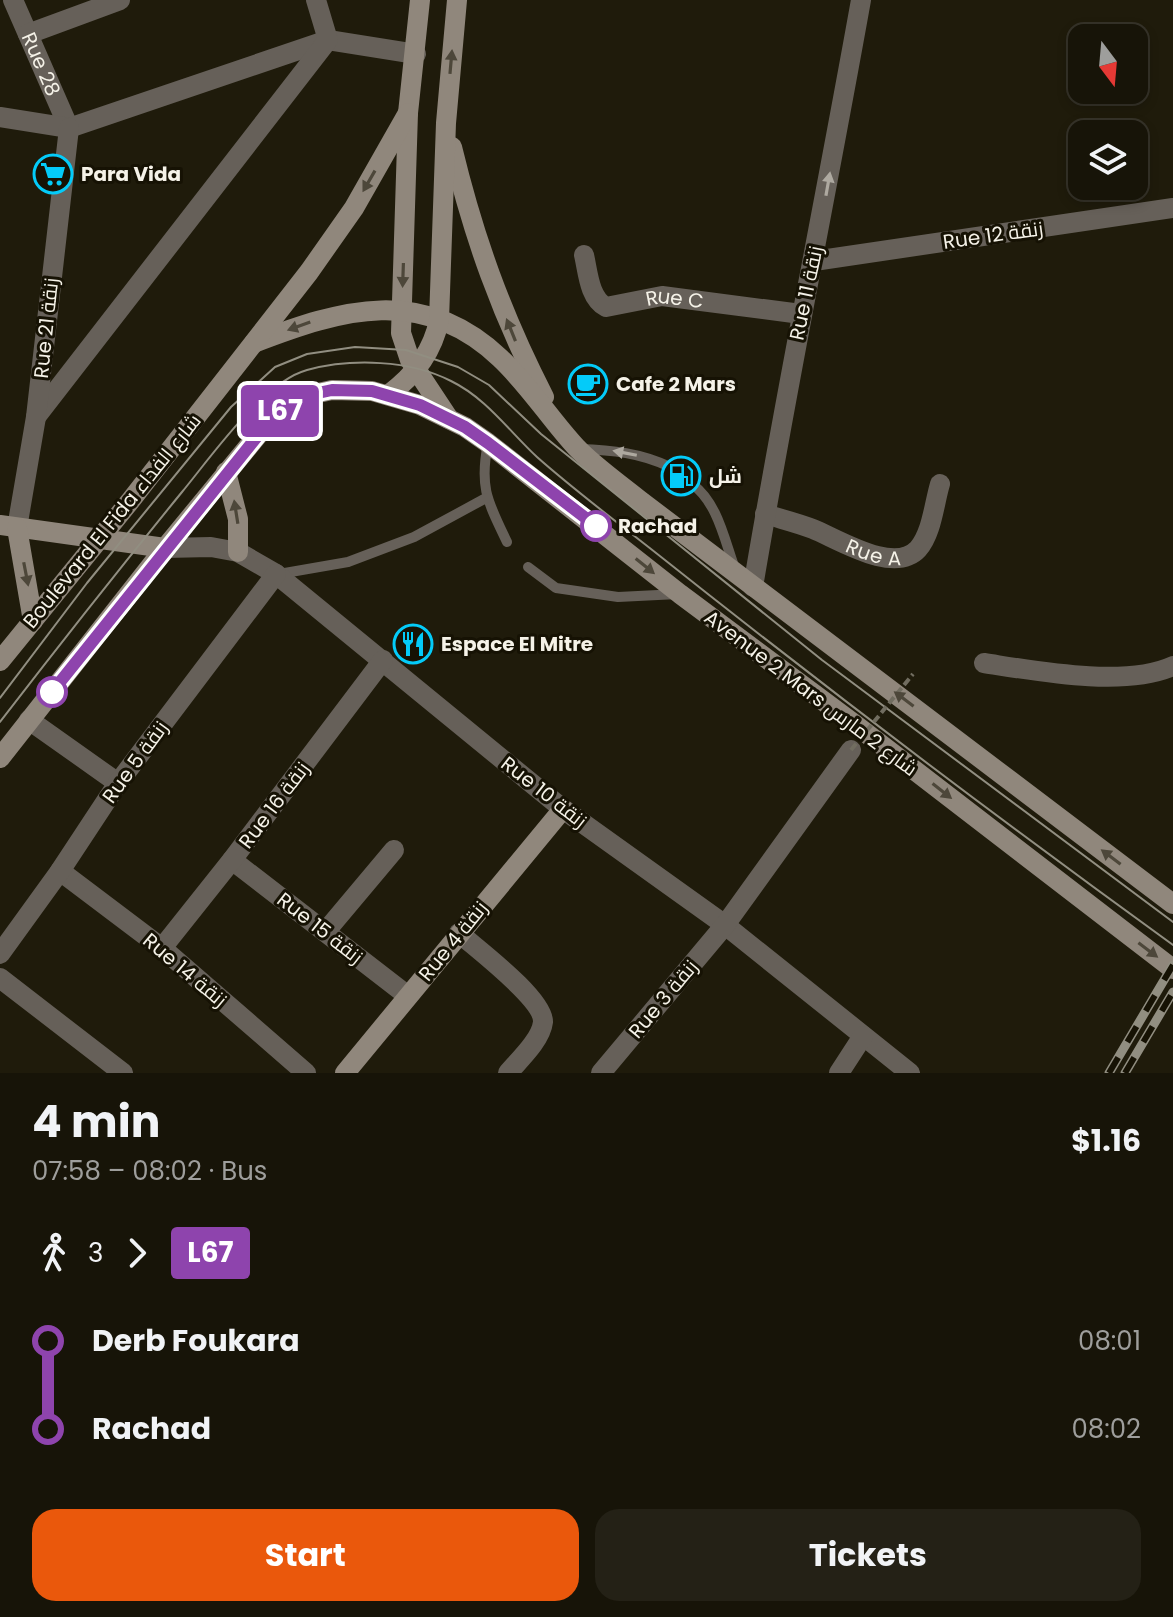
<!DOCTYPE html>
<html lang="en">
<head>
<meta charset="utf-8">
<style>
	:root { --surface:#171408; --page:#242116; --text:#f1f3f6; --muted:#9e9e9c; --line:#363329; --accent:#ea580c }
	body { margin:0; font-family:Poppins,Cairo,sans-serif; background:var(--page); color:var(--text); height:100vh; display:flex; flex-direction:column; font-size:30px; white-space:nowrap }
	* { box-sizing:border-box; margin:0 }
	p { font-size:26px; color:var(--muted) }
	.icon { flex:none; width:44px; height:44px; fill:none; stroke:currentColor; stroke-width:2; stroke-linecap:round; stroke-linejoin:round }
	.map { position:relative; height:1073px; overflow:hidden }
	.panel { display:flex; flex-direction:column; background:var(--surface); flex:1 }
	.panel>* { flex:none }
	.badge { padding:0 16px; border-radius:6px; font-size:28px; line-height:52px }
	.needle { width:52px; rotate:164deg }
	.buttons { position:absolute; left:1068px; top:24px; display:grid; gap:16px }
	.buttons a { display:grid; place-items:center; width:80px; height:80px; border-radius:16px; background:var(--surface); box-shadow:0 4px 12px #0003,0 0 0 2px var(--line); font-size:40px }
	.map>.badge { position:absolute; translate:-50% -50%; box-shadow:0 0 0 4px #fff }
	.legs { display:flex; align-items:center; gap:12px; height:88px; padding:0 32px; font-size:26px }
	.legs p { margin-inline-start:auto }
	.head { display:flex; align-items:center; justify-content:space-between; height:136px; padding:0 32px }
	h1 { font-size:44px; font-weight:700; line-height:60px }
	.cta { display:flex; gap:16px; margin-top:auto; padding:16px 32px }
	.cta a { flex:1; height:92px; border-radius:24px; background:var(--accent); color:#fff; font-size:32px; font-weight:700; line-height:92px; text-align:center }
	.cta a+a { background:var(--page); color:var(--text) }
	ul { padding:0 32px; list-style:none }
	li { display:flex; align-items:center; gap:28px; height:88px; font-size:30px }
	li i { display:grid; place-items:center; width:12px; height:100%; margin:0 10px; background:currentColor }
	li i::after { content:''; width:20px; height:20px; margin:-10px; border:6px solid; border-radius:50%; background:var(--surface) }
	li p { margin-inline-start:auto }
	li:first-child i { background:linear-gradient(#0000 50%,currentColor 0) }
	li:last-child i { background:linear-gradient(currentColor 50%,#0000 0) }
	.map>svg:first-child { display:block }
</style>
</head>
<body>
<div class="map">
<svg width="1173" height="1073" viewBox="0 0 1173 1073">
	<rect width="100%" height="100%" fill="#1f1b0b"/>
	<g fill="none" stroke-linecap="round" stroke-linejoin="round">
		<g stroke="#666059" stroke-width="10">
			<path d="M488 443C479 488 488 502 507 542"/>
			<path d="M579 449C612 450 641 453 670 467"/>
			<path d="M692 484C717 502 724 538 734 566"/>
			<polyline points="528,567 556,588 618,597 678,594"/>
			<polyline points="279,574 348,562 414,537 486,498"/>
		</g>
		<g stroke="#666059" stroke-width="20">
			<path id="s1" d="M13 0 69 128"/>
			<polyline points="28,34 120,0"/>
			<polyline points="0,117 69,128 328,40 416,54"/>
			<path id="s2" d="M584 255C588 272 589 298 606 307L662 296 801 314"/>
			<polyline points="814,261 1173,208"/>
			<polyline points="36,417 328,40 316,0"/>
			<path id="s3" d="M765 514C781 519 798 523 813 529 838 539 894 575 918 549 932 533 934 504 940 484"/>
			<polyline points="17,528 36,417 69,128"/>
			<polyline points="165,548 211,547 238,552 276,574 563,809 725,925 910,1073"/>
			<path d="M753 587C786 390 826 196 861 0"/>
			<path d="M984 663C1036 671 1125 688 1173 666"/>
			<polyline points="29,720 118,783"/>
			<polyline points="232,860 408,996"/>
			<polyline points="60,871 162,948 306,1073"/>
			<polyline points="326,931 394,850"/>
			<path d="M459 933C477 949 544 999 543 1022 541 1040 519 1060 508 1073"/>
			<polyline points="162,948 232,860 383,660"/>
			<polyline points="0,954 60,871 118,783 276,574"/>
			<polyline points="0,978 123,1073"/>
			<polyline points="601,1073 725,925 851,750"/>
			<polyline points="839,1073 863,1036"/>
		</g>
		<g stroke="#90877c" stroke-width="20">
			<polyline points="420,0 408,113 401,333 410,360 449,419"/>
			<path d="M452 147C474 238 501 313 544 397"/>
			<path d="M254 343C342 309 423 285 500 358 529 385 550 419 576 447 595 467 620 484 642 502L1173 904"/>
			<path d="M388 395C414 376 433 351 439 320L446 123 457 0"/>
			<polyline points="226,472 238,519 238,552"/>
			<polyline points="0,525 165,548"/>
			<polyline points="17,528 33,621"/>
			<polyline points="0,661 131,500 309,272 354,208 408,113"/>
			<polyline points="0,758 165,548 276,413 304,396 332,390 372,391 420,405 465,427 488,443 680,594 857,726 1173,969"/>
			<polyline points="345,1073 563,809"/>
		</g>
		<g stroke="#918e81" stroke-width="2">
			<polyline points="0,698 87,583 231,407 275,367 307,354 355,347 406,350 458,367 489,385 541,434 822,660 1173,922"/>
			<path d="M0 722C60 644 120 568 182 492 211 457 263 382 307 370 352 358 410 360 451 381 486 398 509 431 537 457 573 489 613 519 651 549 822 685 996 817 1173 945"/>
		</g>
		<g stroke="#918e81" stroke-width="9">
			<g id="rail">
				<polyline points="1109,1073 1173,965"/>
				<polyline points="1125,1073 1173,992"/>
			</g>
		</g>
		<use href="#rail" stroke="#161204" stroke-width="6" stroke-dasharray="18" stroke-linecap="butt"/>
		<polyline stroke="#716d60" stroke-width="4" stroke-dasharray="8 4" stroke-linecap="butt" points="851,750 913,674"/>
	</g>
	<defs><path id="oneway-solid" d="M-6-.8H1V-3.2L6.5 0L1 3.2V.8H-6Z" transform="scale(2)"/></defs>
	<g fill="#4d473a">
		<use href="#oneway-solid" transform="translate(451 62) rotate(-85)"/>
		<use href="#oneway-solid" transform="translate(369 181) rotate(120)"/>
		<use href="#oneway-solid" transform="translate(403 275) rotate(92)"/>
		<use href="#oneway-solid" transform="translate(299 326) rotate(160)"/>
		<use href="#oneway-solid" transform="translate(511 330) rotate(-112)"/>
		<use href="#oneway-solid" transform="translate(236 512) rotate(-99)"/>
		<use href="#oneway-solid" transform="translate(645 566) rotate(39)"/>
		<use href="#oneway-solid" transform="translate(26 574) rotate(79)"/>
		<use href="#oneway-solid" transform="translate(904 699) rotate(-143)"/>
		<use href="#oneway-solid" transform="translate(942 791) rotate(38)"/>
		<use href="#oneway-solid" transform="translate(1111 857) rotate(-143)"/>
		<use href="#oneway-solid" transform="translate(1148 950) rotate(37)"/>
	</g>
	<g fill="#aea9a0">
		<use href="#oneway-solid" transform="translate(828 184) rotate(-80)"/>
		<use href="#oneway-solid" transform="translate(625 453) rotate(-169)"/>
	</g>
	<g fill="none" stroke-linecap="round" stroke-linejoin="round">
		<g stroke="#fff" stroke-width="18">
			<polyline id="line-1" points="52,692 276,413 304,396 332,390 372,391 420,405 465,427 488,443 596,526"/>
		</g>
		<use href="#line-1" stroke="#8e44ad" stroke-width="12"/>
	</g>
	<defs>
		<g id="supermarket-ring" transform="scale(2)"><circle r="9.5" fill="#161204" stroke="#04cbf9" stroke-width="1.5"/><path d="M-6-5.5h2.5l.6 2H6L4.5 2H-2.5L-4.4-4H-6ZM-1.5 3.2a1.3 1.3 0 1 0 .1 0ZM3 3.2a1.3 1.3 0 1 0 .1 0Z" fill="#04cbf9"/></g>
		<g id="cafe-ring" transform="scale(2)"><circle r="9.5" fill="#161204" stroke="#04cbf9" stroke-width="1.5"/><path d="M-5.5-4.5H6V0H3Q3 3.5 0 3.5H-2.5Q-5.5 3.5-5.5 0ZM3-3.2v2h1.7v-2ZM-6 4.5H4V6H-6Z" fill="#04cbf9"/></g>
		<g id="fuel-ring" transform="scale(2)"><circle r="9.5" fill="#161204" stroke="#04cbf9" stroke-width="1.5"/><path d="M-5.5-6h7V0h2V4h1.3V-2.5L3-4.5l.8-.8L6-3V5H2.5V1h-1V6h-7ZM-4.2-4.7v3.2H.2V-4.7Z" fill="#04cbf9"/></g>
		<g id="restaurant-ring" transform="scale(2)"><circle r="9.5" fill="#161204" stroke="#04cbf9" stroke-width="1.5"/><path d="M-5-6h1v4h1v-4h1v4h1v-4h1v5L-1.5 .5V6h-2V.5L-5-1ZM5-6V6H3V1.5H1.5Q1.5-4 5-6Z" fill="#04cbf9"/></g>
	</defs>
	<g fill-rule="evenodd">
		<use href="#supermarket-ring" x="53" y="174"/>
		<use href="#cafe-ring" x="588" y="384"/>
		<use href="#fuel-ring" x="681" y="476"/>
		<use href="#restaurant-ring" x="413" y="644"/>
	</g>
	<g fill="#fff" stroke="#8e44ad" stroke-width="4">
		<circle cx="596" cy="526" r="14"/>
		<circle cx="52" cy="692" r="14"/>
	</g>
	<g text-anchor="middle" stroke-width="6" stroke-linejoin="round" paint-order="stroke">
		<g font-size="20" fill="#f5f2e8" stroke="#161204">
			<text dy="7" stroke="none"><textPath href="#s1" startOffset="70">Rue 28</textPath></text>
			<text transform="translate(993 235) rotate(-8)" y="7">Rue 12 زنقة</text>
			<text transform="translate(806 293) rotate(-78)" y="7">Rue 11 زنقة</text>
			<text dy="7" stroke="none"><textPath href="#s2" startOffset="128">Rue C</textPath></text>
			<text transform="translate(46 328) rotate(-84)" y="7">Rue 21 زنقة</text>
			<text transform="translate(112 521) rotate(-51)" y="7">Boulevard El Fida شارع الفداء</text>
			<text dy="7" stroke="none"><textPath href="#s3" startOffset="116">Rue A</textPath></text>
			<text transform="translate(811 693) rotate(37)" y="7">Avenue 2 Mars شارع 2 مارس</text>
			<text transform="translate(135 762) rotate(-54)" y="7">Rue 5 زنقة</text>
			<text transform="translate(544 792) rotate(38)" y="7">Rue 10 زنقة</text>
			<text transform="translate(274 805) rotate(-53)" y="7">Rue 16 زنقة</text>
			<text transform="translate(320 928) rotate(38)" y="7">Rue 15 زنقة</text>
			<text transform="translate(453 941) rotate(-51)" y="7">Rue 4 زنقة</text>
			<text transform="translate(185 970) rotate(40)" y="7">Rue 14 زنقة</text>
			<text transform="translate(663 999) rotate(-50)" y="7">Rue 3 زنقة</text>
		</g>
		<g font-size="20" font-weight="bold" fill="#f5f2e8" stroke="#161204" text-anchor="start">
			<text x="81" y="181">Para Vida</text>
			<text x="616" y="391">Cafe 2 Mars</text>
			<text x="709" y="483">شل</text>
			<text x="441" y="651">Espace El Mitre</text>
		</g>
		<g font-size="20" font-weight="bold" fill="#f5f2e8" stroke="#161204" text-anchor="start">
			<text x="618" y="533">Rachad</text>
		</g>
	</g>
</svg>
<div class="buttons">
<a><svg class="needle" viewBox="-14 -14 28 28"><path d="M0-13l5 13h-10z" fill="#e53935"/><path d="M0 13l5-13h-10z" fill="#9e9e9c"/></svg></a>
<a><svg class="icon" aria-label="layers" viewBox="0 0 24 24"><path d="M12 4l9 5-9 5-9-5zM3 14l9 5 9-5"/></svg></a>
</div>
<b class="badge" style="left:280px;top:411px;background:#8e44ad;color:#fff">L67</b>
</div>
<section class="panel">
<div class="head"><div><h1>4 min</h1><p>07:58 – 08:02 · Bus</p></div><b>$1.16</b></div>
<div class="legs"><svg class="icon" aria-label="walk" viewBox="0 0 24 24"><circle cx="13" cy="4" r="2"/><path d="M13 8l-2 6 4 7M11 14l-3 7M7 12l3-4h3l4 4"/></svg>3<svg class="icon" aria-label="forward" viewBox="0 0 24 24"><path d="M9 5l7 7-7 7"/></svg><b class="badge" style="background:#8e44ad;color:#fff">L67</b></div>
<ul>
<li><i style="color:#8e44ad"></i><b>Derb Foukara</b><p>08:01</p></li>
<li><i style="color:#8e44ad"></i><b>Rachad</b><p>08:02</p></li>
</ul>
<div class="cta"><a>Start</a><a>Tickets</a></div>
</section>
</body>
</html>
